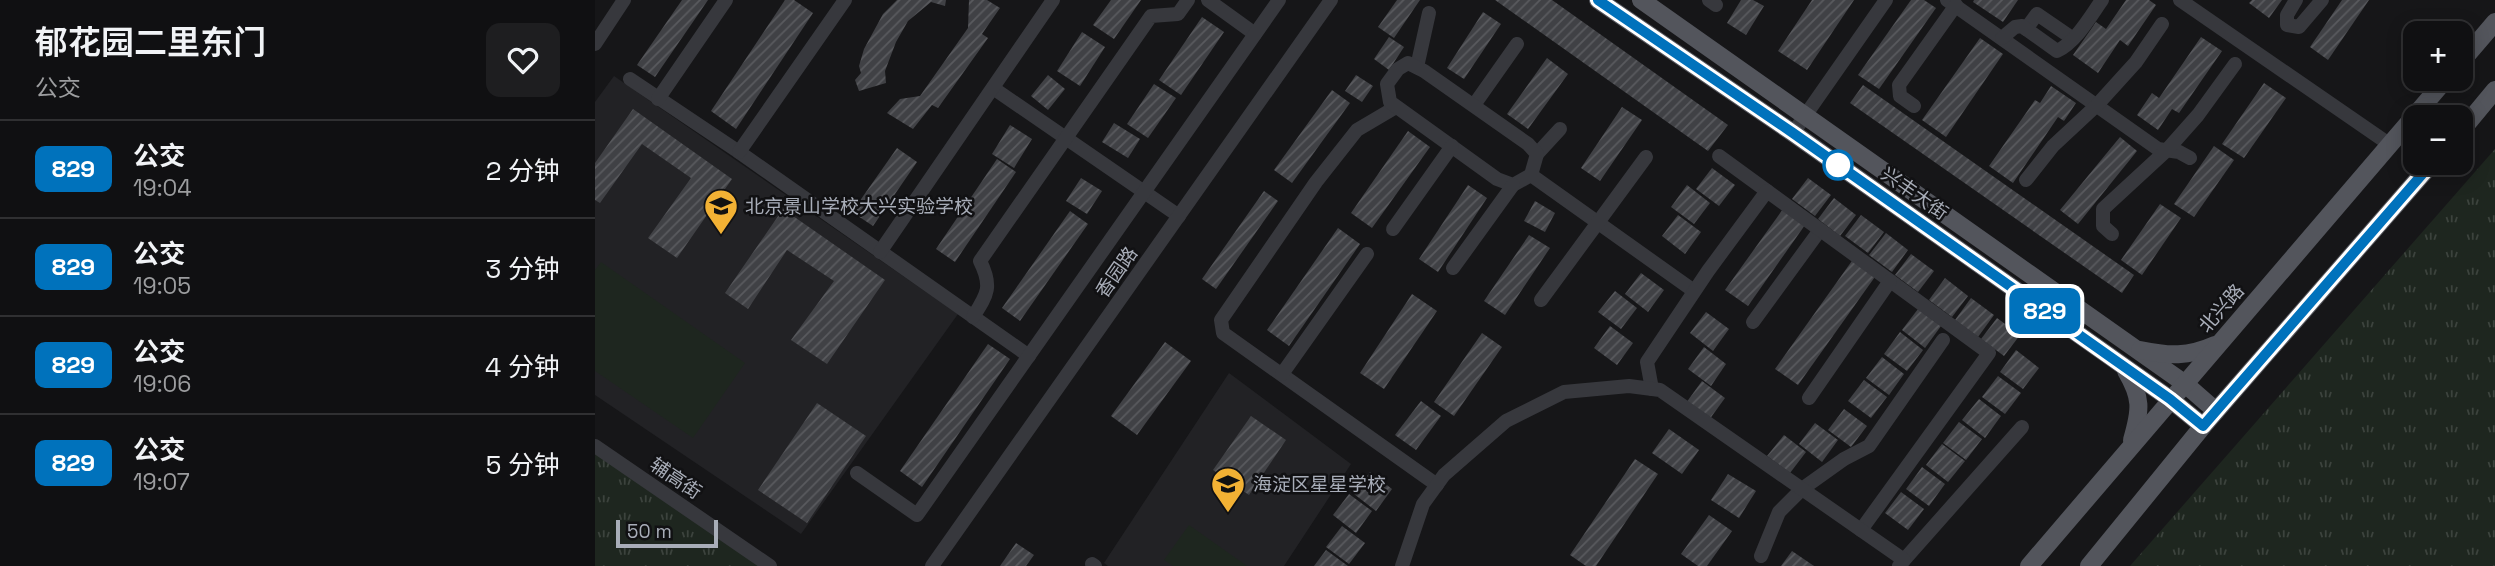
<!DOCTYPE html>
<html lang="zh">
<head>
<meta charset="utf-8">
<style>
	:root { --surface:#101012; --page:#1e1e20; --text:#f1f3f6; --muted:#9c9d9f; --line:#303032 }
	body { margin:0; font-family:"Space Grotesk","Noto Sans SC",sans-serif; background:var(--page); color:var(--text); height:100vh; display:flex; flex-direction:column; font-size:26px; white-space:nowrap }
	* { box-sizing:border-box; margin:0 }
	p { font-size:23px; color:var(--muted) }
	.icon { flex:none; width:38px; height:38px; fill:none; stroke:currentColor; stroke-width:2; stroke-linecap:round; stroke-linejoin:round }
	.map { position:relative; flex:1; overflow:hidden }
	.panel { display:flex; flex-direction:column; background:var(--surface); width:595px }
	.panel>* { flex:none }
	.badge { padding:0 14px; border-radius:10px; font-size:24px; line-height:46px }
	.buttons { position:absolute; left:1808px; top:21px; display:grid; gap:14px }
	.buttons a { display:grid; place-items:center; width:70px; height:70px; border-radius:14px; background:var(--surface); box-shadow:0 4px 18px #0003,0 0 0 2px var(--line); font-size:35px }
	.scale { position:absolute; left:21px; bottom:18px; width:102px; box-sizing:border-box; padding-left:7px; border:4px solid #a8adb8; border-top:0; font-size:19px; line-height:24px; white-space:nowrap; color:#a8adb8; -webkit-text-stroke:5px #111113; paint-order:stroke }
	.map>.badge { position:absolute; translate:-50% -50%; box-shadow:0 0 0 4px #fff }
	.round { display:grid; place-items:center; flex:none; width:74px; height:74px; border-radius:14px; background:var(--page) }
	.summary { display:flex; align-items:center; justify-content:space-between; height:119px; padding:0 35px }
	h1 { font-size:33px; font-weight:600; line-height:52px }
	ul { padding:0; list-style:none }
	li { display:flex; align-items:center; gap:21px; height:98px; padding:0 35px; border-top:2px solid var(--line) }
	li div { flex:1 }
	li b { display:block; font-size:26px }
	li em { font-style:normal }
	li .badge { min-width:77px; font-weight:700; text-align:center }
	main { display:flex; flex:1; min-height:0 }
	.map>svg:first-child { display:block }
</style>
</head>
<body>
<main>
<section class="panel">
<div class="summary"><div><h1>郁花园二里东门</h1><p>公交</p></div><a class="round"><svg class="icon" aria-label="heart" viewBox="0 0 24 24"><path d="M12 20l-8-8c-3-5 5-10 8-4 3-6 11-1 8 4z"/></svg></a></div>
<ul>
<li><span class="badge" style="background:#0072bc;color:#fff">829</span><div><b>公交</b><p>19:04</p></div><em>2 分钟</em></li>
<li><span class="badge" style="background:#0072bc;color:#fff">829</span><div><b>公交</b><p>19:05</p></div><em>3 分钟</em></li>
<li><span class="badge" style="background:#0072bc;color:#fff">829</span><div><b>公交</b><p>19:06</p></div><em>4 分钟</em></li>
<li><span class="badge" style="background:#0072bc;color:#fff">829</span><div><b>公交</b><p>19:07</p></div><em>5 分钟</em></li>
</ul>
</section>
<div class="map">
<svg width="1900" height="566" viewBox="0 0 1900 566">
	<defs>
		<pattern id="park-tufts" width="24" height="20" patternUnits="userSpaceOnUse" patternTransform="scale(1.75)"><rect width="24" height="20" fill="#1e261f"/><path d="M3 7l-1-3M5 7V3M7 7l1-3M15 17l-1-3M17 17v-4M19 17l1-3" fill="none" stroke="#3c433d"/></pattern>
		<pattern id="building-hatch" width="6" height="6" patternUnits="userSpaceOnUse" patternTransform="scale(1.75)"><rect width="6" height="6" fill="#404145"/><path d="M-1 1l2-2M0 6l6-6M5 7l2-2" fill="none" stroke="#595a5e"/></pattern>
	</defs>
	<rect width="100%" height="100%" fill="#161618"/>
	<g fill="#222225">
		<polygon points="19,76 363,314 206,534 0,395 0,102"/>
		<polygon points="634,373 756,464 689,566 513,566 509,563"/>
	</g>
	<g fill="#1e261f">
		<polygon points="6,262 150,363 98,438 0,371 0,270"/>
		<polygon points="594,525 652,566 578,566 569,560"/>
	</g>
	<g fill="url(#park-tufts)">
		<polygon points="1900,149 1900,566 1535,566"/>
		<polygon points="0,446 175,566 0,566"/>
	</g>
	<g fill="url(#building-hatch)">
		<polygon points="87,0 113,0 60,77 42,65"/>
		<polygon points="190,0 199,0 218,13 141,129 116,111"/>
		<polygon points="302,0 351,0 350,6 336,2 313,21 301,42 290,71 291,83 264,91 260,80 266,73 264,66 269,49 288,14"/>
		<polygon points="374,0 392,0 405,8 387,34 393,38 343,108 337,105 318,129 292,113 305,99 325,96 373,28"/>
		<polygon points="516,0 546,0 519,39 498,25"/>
		<polygon points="802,0 825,0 799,38 783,27"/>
		<polygon points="900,0 957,0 1133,125 1113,151"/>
		<polygon points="1146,0 1158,0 1169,6 1151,35 1132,23"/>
		<polygon points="1217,0 1259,0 1212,70 1183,51"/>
		<polygon points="1316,0 1329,0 1341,8 1284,89 1263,75"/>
		<polygon points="1379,0 1423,0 1408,22 1378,2"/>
		<polygon points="1531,0 1554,0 1561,5 1533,46 1525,40 1503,73 1478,55 1501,22 1511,29"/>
		<polygon points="1657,0 1687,0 1674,18 1654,3"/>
		<polygon points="1747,0 1774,0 1733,60 1715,47"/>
		<polygon points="888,12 906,24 869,79 852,68"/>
		<polygon points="607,17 629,32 586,95 564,80"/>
		<polygon points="487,32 510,47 485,86 462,71"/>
		<polygon points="794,37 809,47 794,70 779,59"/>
		<polygon points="1606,37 1627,51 1584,113 1577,109 1563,130 1542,115 1557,93 1564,98"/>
		<polygon points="1385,38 1408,54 1351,137 1327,120"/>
		<polygon points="952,58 973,74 933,129 912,114"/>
		<polygon points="453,75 470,89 453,110 436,96"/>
		<polygon points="761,75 778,86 767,102 750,91"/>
		<polygon points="1669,83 1691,98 1649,158 1627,144"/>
		<polygon points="559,84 581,98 553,138 532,124"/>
		<polygon points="1268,85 1539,275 1527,293 1255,103"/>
		<polygon points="1456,86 1481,103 1469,121 1463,117 1418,183 1394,166 1440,100 1445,103"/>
		<polygon points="737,90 755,103 697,183 679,170"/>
		<polygon points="1027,107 1047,120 1005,181 986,168"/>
		<polygon points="38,109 137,179 82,258 53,238 96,178 47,144 5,203 0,200 0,163"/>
		<polygon points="519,123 545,139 533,158 507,142"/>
		<polygon points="415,125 437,139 419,168 397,154"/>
		<polygon points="813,131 835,147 777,228 756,213"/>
		<polygon points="1525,137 1542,151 1483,224 1465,210"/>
		<polygon points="1619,146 1639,160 1599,217 1579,204"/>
		<polygon points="302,148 322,162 278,226 257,212"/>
		<polygon points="402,159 421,172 360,262 341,249"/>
		<polygon points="1117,168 1140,185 1124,206 1101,189"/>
		<polygon points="486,178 507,191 492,214 471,201"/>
		<polygon points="1213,178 1236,195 1220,216 1197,199"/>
		<polygon points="873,185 892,198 843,272 824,259"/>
		<polygon points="1092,185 1115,203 1099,224 1076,207"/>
		<polygon points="669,191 683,201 621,289 607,279"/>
		<polygon points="1239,198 1261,215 1245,236 1223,219"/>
		<polygon points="940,201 960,213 950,232 929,221"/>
		<polygon points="1565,204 1586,218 1547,275 1526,260"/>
		<polygon points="188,209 290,280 232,364 196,340 239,281 192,250 153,309 130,293"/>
		<polygon points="1188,209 1210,225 1153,306 1130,290"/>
		<polygon points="475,211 493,224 425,321 407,308"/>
		<polygon points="1083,215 1106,232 1090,254 1067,236"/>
		<polygon points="1266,215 1289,232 1273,253 1250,236"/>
		<polygon points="743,228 765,244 694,346 672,330"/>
		<polygon points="1291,233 1313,250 1297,272 1274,255"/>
		<polygon points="934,235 955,248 910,315 889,301"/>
		<polygon points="1316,254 1339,271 1323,292 1300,275"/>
		<polygon points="1259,258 1282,274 1203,385 1180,369"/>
		<polygon points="1046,273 1069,290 1053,312 1030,294"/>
		<polygon points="1350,278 1373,296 1357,317 1334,300"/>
		<polygon points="1020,291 1042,308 1026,329 1003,312"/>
		<polygon points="817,294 842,311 789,389 765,373"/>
		<polygon points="1376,298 1399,315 1383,337 1360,320"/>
		<polygon points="1323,309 1346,326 1330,348 1307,330"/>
		<polygon points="1111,312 1134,329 1118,351 1095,333"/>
		<polygon points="1402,318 1425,335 1409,356 1386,339"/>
		<polygon points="1015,326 1038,343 1022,365 999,348"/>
		<polygon points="1305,332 1328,350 1312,371 1289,354"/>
		<polygon points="887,333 907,347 859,416 839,402"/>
		<polygon points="570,342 596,361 542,435 516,416"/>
		<polygon points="393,344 415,359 327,487 305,471"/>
		<polygon points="1109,347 1131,364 1116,386 1093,369"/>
		<polygon points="1421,350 1444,368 1428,389 1405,372"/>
		<polygon points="1287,357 1309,374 1294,395 1271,378"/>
		<polygon points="1403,376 1426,393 1410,414 1387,397"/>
		<polygon points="1269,380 1292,397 1276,418 1253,401"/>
		<polygon points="1107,381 1130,398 1114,420 1091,403"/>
		<polygon points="1384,399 1406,416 1390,438 1367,420"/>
		<polygon points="826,401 846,416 821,450 800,435"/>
		<polygon points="222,403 271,436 212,523 163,490"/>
		<polygon points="1249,409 1272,426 1256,447 1233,430"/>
		<polygon points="656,416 691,440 654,495 618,470"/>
		<polygon points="1364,422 1387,439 1371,460 1348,443"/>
		<polygon points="1220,423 1243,440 1227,462 1204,444"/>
		<polygon points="1074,429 1104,450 1087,474 1057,453"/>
		<polygon points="1189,435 1211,452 1195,473 1172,456"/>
		<polygon points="1347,444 1370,461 1353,482 1331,465"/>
		<polygon points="1040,459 1063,474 1001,566 991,566 975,555"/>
		<polygon points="1327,467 1350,484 1334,506 1311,489"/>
		<polygon points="775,472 797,489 781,511 759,494"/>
		<polygon points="1133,474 1161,491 1144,518 1116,500"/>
		<polygon points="1306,492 1329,509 1313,530 1290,513"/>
		<polygon points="754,494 777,511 761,533 738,515"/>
		<polygon points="1114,515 1137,531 1112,566 1103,566 1086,554"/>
		<polygon points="747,526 770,543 754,564 731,547"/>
		<polygon points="421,543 439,555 431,566 405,566"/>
		<polygon points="731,550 753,566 719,566"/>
		<polygon points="1197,551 1219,566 1186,566"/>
	</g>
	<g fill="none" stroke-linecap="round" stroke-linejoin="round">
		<g stroke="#37383d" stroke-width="14">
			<polyline points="613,0 660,34"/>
			<polyline points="1114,0 1121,5"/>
			<polyline points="1352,0 1563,149 1584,152 1595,158"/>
			<polyline points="1585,0 1794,144"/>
			<polyline points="1701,0 1692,15 1692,25 1704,27 1727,0"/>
			<polyline points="1431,29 1442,14 1477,38"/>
			<path d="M1407 38 1420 27 1427 26 1462 51C1481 42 1495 17 1507 0"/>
			<polyline points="0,44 29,0"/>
			<polyline points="822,67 834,13"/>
			<polyline points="35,79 144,152 434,356"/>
			<polyline points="398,88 584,216"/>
			<polyline points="63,99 131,0"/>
			<polyline points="879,105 922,44"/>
			<polyline points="1319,106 1305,96 1304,85 1361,5"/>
			<polyline points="801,107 762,130 721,182 626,320 628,333 842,485"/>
			<polyline points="1198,133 1291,0"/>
			<polyline points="144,152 250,0"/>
			<polyline points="942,154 965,129"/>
			<polyline points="1124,156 1172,191"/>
			<polyline points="936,175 942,154 933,144 829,71 813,63 803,69 792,84 795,102 902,179 918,185 936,175 1099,291"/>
			<polyline points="1431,180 1458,146 1502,105 1541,62 1567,24"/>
			<polyline points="798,229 857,146"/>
			<polyline points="1517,234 1508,226 1508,209 1572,150 1603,115 1640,64"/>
			<polyline points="285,252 458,0"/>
			<polyline points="858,268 918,185"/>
			<polyline points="946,300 1051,157"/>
			<path d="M378 317C392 295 398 287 385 261L556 16 583 14 593 0"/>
			<polyline points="1158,322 1225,230"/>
			<polyline points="687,374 772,254"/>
			<polyline points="1057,389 1052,362 1113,271 1172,191 1394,353 1266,530"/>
			<polyline points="1214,398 1295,281"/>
			<polyline points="0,446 175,566"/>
			<polyline points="262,473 322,515 684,0"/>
			<polyline points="1166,556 1184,512 1207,489 1249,459 1274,446 1348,340"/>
			<polyline points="1309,560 1427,427"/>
			<polyline points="497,564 500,566"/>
			<polyline points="337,566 736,0"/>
			<polyline points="807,566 828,504 849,475 911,421 969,392 1034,386 1065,390 1309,560 1304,566"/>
		</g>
		<g stroke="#53555c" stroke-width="18">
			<polyline points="1003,0 1198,133 1527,365 1575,399 1608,426"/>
			<polyline points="1046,0 1589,383 1621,411"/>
			<polyline points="1866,62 1900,22"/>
			<polyline points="1866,131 1900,90"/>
			<path d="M1545 350C1574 356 1593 357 1620 345"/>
			<path d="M1531 371C1547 398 1546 409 1537 440"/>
			<polyline points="1434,566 1851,79"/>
			<polyline points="1494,566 1608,426 1837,163"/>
		</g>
	</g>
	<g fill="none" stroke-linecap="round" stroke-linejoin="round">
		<g stroke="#fff" stroke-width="16">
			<polyline id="line" points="1003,0 1198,133 1575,399 1608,426 1837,163"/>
		</g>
		<use href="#line" stroke="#0072bc" stroke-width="10"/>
	</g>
	<defs>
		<g id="school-pin" transform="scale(1.75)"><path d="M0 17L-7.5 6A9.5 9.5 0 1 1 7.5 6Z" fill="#f2b134" stroke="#111113"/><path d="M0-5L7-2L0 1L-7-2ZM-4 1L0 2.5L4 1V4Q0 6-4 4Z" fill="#111"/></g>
	</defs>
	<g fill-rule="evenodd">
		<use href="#school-pin" x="126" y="206"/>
		<use href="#school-pin" x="633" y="484"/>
	</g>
	<circle fill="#fff" stroke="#0072bc" stroke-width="3.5" cx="1243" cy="165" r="14"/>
	<g text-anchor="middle" stroke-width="5" stroke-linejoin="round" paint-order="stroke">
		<g font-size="19" fill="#a8adb8" stroke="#111113">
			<text transform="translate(1320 193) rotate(35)" y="7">兴丰大街</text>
			<text transform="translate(521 272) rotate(-55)" y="7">香园路</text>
			<text transform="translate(1626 308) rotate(-49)" y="7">北兴路</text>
			<text transform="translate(81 478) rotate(34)" y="7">辅高街</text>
		</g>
		<g font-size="19" fill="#a8adb8" stroke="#111113" text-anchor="start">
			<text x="150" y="213">北京景山学校大兴实验学校</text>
			<text x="658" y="491">海淀区星星学校</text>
		</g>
	</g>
</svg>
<div class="buttons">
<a>+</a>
<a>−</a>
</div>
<div class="scale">50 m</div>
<b class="badge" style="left:1450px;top:311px;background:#0072bc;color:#fff">829</b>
</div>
</main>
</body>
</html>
